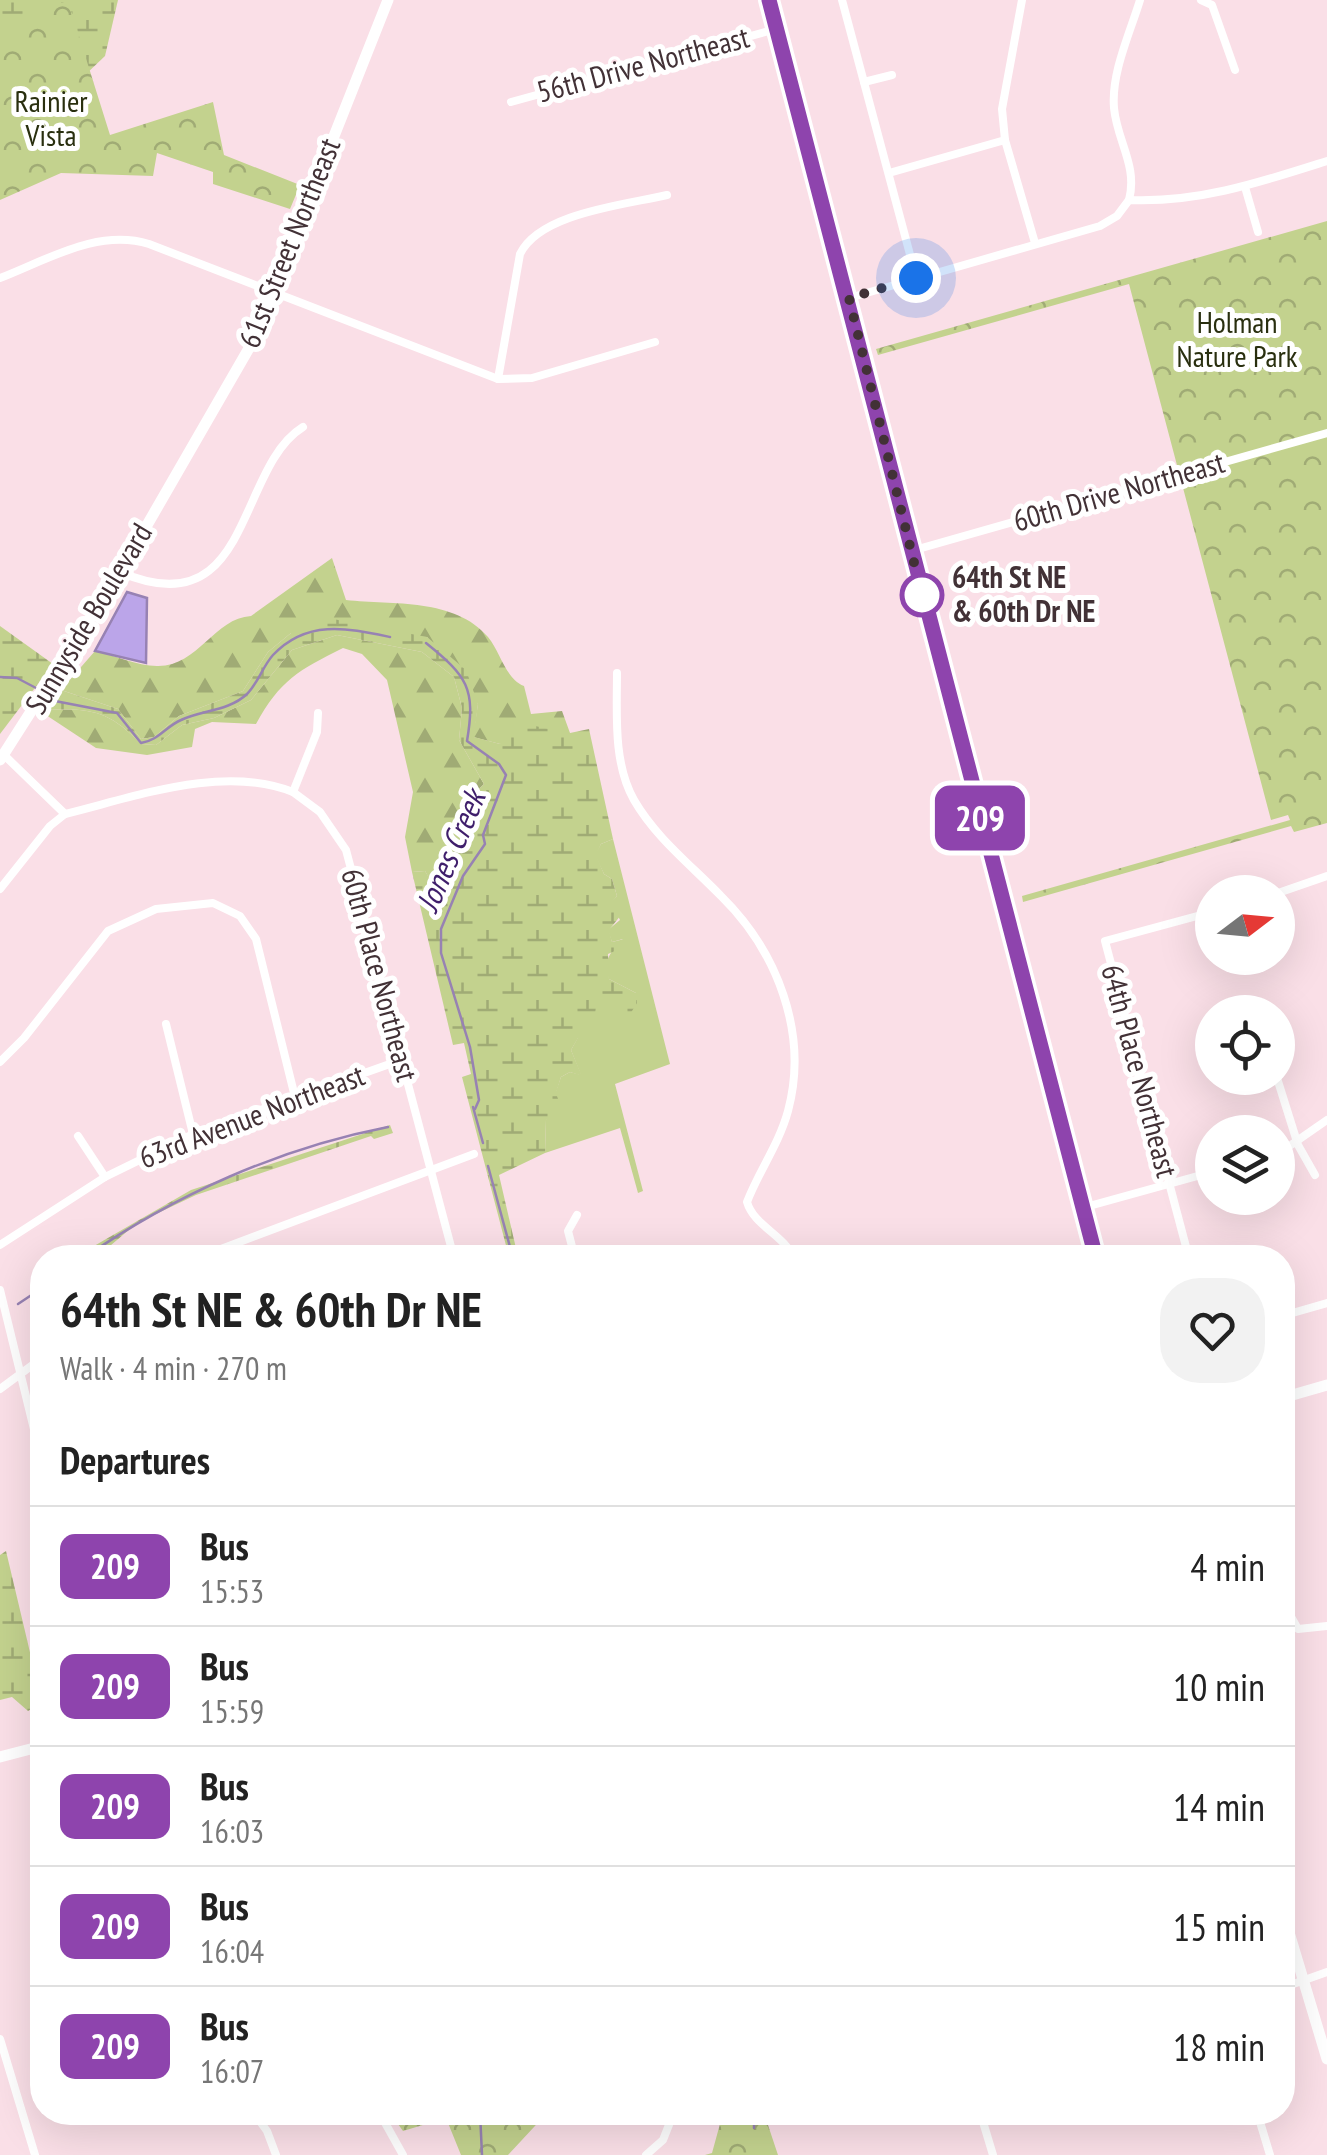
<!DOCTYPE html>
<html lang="en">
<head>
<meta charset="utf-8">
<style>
	:root { --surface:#fff; --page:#f2f2f2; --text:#222; --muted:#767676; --line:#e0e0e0 }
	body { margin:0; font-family:"PT Sans Narrow",sans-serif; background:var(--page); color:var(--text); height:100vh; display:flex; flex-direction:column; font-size:38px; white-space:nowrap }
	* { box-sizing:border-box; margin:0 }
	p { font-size:32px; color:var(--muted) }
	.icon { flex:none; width:55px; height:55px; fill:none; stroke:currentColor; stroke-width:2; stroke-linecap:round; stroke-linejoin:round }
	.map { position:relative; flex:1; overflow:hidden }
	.sheet { position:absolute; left:30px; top:1245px; width:1265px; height:880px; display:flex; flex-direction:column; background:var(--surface); border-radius:40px; box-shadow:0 10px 40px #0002 }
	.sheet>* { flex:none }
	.badge { padding:0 20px; border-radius:15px; font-size:35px; line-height:65px }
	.needle { width:65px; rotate:74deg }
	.tools { position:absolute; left:1195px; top:875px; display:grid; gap:20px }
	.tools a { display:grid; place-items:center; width:100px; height:100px; border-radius:50%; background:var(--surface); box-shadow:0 10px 40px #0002; font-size:50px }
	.you { position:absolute; width:50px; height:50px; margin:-25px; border:8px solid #fff; border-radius:50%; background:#1a73e8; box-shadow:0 0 0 15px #1a73e833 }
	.map>.badge { position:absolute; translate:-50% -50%; box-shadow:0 0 0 5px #fff }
	h2 { padding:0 30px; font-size:38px; line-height:90px }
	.round { display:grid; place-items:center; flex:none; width:105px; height:105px; border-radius:40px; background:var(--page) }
	.summary { display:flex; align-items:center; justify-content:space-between; height:170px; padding:0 30px }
	h1 { font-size:48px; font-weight:700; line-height:75px }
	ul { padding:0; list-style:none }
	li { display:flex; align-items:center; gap:30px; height:120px; padding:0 30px; border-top:2px solid var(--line) }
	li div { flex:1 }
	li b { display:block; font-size:38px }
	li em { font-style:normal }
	li .badge { min-width:110px; font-weight:700; text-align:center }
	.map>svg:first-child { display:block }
</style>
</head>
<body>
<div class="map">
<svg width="1327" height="2155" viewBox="0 0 1327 2155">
	<defs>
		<pattern id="forest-firs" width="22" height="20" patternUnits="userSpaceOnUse" patternTransform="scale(2.5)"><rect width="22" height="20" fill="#c3d28e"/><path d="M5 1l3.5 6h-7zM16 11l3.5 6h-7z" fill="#a0ab75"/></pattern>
		<pattern id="wetland-marsh" width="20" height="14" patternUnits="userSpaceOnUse" patternTransform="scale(2.5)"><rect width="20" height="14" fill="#c3d28e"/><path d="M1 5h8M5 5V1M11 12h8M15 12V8" fill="none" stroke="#a0ab75"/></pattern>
		<pattern id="park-crowns" width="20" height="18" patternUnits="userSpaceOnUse" patternTransform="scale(2.5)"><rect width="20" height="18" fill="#c3d28e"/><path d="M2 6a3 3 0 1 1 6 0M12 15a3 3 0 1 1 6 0" fill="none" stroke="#a0ab75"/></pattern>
	</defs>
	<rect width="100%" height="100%" fill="#fadfe7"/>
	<path fill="#c3d28e" d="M613 839 670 1064 615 1084 643 1191 638 1193 620 1128 545 1153 546 1120 561 1077 570 1072 581 1075 571 1050 596 1005 636 993 609 979C603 960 610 952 623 939L612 942 608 930 620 920 611 902 617 896 612 879 604 874 595 855 601 844Z"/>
	<g fill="url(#forest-firs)">
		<path d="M332 558 346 600C393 605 455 598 488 637 501 653 505 678 524 686L531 714 562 711 570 733 500 744 473 737 478 704 427 637 291 633 268 652 243 691 179 716 154 737 141 739 118 709 61 690 95 651C114 655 137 666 157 666 198 667 214 618 251 616Z"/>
		<path d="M337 635 422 652 454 677 462 708 459 740 484 784C451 814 451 855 439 896L425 871 412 872 405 837 413 792 387 680 362 654 343 648C299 670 280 680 256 724L212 722 195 729 192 747 147 755 96 748 46 715 49 710C93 708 110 712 141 744L156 745 182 725 214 718 251 700 292 650Z"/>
	</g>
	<g fill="url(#wetland-marsh)">
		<polygon points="0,0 118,0 105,56 0,156"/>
		<path d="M333 619 427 637 466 670 478 704 474 737 500 744 525 724 570 733 589 729 613 839 601 844 596 855 604 874 612 879 617 896 612 902 625 910 609 930 612 942 624 939 626 946 608 954 609 979 636 993 637 1003 627 1019 596 1006 593 1031 578 1038 571 1050 582 1076 570 1072 561 1077 556 1093 562 1111 546 1120 545 1153 499 1175 518 1257H509L462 1077 471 1074 464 1043 453 1045 412 872 425 871 439 894C451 854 451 814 484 784L459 740 462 708 454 677 422 652 337 635 292 650 251 700 214 718 182 725 156 745 141 744C110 712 93 708 49 710L61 690 118 709 141 739 154 737 179 716 243 691 268 652 291 633Z"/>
		<polygon points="0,626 53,664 0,734"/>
		<polygon points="390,1125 393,1133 374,1139 371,1136 196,1195 137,1223 97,1257 75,1257 191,1190"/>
		<polygon points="6,1551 42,1703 28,1711 12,1697 0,1700 0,1555"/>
	</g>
	<g fill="url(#park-crowns)">
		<polygon points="68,1 110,135 213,102 224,155 300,185 290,209 213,184 213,172 157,153 153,176 61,173 0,200 0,21"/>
		<polygon points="1327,221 1327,823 1294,832 1291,826 1023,902 1022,896 1290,820 1288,815 1271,820 1129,284 878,355 876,349"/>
		<polygon points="390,2113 391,2112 547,2113 508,2155 461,2155 446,2118 403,2131"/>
		<polygon points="723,2113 764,2113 778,2155 705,2155 712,2153"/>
	</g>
	<polygon fill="#bba5e9" stroke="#9782b3" stroke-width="2.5" points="127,592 147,598 146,663 95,651"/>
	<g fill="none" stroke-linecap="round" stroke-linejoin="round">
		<g stroke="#9782b3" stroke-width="2.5">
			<path d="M426 643C467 676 476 688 467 741L499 764 506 775 483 835 485 844 463 876 441 929V953L470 1047 479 1100 475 1109"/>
			<polyline points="0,677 17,678 36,688"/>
			<path d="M55 701 117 713 141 743C159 740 165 727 181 720 202 710 229 711 247 694 258 683 263 666 273 655 307 619 347 628 390 637"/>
			<polyline points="473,1107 483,1143"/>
			<polyline points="488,1166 513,1258"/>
			<path d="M84 1258C174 1195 280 1148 388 1127"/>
			<polyline points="18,1304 42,1288"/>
			<polyline points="480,2112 482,2155"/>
			<polyline points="754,2112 754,2128"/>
		</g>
		<g stroke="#fff" stroke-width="8">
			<polyline points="842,0 916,277"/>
			<polyline points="1022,0 1002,109 1005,140 1035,243"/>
			<polyline points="1201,0 1212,5 1235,70"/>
			<polyline points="864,82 892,75"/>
			<polyline points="511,102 776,29"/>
			<polyline points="889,173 1005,140"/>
			<polyline points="1245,187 1258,232"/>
			<path d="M1129 200C1138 166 1117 141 1114 108 1111 73 1130 33 1140 0"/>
			<path d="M0 278C47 260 98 228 149 244L498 379 532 378 655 342"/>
			<path d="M849 298 1100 226 1117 216 1129 200C1199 203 1261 182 1327 161"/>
			<path d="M498 379 520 254C540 213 624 205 667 195"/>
			<polyline points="911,551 1327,433"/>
			<path d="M120 572C252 629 236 468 303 427"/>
			<path d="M617 673C617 714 613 763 634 800 656 838 691 865 721 896 777 951 809 1033 788 1111 779 1144 759 1171 747 1202 754 1226 783 1234 794 1258"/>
			<polyline points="318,713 317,732 293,792 320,812 346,850 454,1258"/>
			<polyline points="4,755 65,814"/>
			<path d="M0 889 50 826 65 814C135 797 223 764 293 792"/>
			<polyline points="1278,893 1327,876"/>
			<polyline points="166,1024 193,1134"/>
			<polyline points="0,1062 24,1038 108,931 156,909 213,903 240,916 256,939 295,1097"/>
			<polyline points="1277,1078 1298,1145 1315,1175"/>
			<polyline points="78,1136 105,1177"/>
			<polyline points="1278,1154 1327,1120"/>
			<polyline points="1082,1208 1212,1172"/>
			<polyline points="0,1245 105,1177 193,1134 401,1060"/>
			<polyline points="197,1258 474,1154"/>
			<polyline points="575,1258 568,1231 577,1215"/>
			<polyline points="1189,1258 1105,941 1212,912"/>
			<polyline points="0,1290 42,1462"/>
			<polyline points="1282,1316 1327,1303"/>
			<polyline points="0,1389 42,1358"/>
			<polyline points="1282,1601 1298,1629 1327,1626"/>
			<polyline points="1282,1988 1327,1972"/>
			<polyline points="0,2039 35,2155"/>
			<polyline points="253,2112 267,2131 276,2155"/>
			<polyline points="379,2112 403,2155"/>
			<polyline points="980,2112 993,2155"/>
			<polyline points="1257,2112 1270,2155"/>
			<polyline points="646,2155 663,2140 674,2112"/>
		</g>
		<g stroke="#fff" stroke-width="11">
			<polyline points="769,0 1096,1258"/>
			<polyline points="0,760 120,572 252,343 388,0"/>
			<polyline points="1282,1398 1327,1385"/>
			<polyline points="0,1757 42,1746"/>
			<polyline points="1282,1909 1327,2059"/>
		</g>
	</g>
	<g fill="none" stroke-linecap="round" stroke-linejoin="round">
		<g stroke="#fff" stroke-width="22">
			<polyline id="line" points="769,0 1096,1258"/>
		</g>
		<use href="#line" stroke="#8e44ad" stroke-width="15"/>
		<polyline stroke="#423136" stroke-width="10" stroke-dasharray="0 18" points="916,278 849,298 922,595"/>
	</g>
	<circle fill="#fff" stroke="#8e44ad" stroke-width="5" cx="922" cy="595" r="20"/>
	<g text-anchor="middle" stroke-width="10" stroke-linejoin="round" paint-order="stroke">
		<g font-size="30" fill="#423136" stroke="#fff">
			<text transform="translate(643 65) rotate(-15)" y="10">56th Drive Northeast</text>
			<text transform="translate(290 243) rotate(-68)" y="10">61st Street Northeast</text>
			<text transform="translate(1119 492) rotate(-16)" y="10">60th Drive Northeast</text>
			<text transform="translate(89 619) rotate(-59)" y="10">Sunnyside Boulevard</text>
			<text transform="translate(379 975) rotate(75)" y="10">60th Place Northeast</text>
			<text transform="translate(1139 1071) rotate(75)" y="10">64th Place Northeast</text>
			<text transform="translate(252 1117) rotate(-21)" y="10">63rd Avenue Northeast</text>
		</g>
		<g font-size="30" fill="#292f0f" stroke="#fff">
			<text x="51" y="112">Rainier<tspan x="51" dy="34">Vista</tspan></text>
			<text x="1237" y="333">Holman<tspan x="1237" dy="34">Nature Park</tspan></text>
		</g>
		<g font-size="30" font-weight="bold" fill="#423136" stroke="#fff" text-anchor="start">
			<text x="952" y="588">64th St NE<tspan x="952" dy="34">&amp; 60th Dr NE</tspan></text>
		</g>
		<g font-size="32" font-style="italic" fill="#3f1e6b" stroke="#fff">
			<text transform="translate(451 851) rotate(-67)" y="11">Jones Creek</text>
		</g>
	</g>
</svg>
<div class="tools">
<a><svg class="needle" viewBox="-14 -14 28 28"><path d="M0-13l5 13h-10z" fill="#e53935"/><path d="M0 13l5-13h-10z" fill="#767676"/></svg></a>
<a><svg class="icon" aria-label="locate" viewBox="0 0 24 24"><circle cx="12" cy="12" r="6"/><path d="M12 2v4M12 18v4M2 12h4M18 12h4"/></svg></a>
<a><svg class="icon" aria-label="layers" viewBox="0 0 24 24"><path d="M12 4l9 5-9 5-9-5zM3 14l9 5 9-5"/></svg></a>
</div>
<div class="you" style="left:916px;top:278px"></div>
<b class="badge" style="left:980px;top:818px;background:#8e44ad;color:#fff">209</b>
<section class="sheet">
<div class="summary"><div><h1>64th St NE &amp; 60th Dr NE</h1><p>Walk · 4 min · 270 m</p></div><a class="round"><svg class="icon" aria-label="heart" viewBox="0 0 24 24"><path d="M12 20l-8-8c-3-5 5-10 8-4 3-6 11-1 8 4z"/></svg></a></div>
<h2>Departures</h2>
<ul>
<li><span class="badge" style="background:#8e44ad;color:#fff">209</span><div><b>Bus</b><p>15:53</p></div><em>4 min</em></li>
<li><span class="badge" style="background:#8e44ad;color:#fff">209</span><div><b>Bus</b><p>15:59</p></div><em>10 min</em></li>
<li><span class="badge" style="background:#8e44ad;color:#fff">209</span><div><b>Bus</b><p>16:03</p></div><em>14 min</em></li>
<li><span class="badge" style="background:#8e44ad;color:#fff">209</span><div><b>Bus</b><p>16:04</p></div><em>15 min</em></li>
<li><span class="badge" style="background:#8e44ad;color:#fff">209</span><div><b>Bus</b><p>16:07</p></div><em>18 min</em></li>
</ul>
</section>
</div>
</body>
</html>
